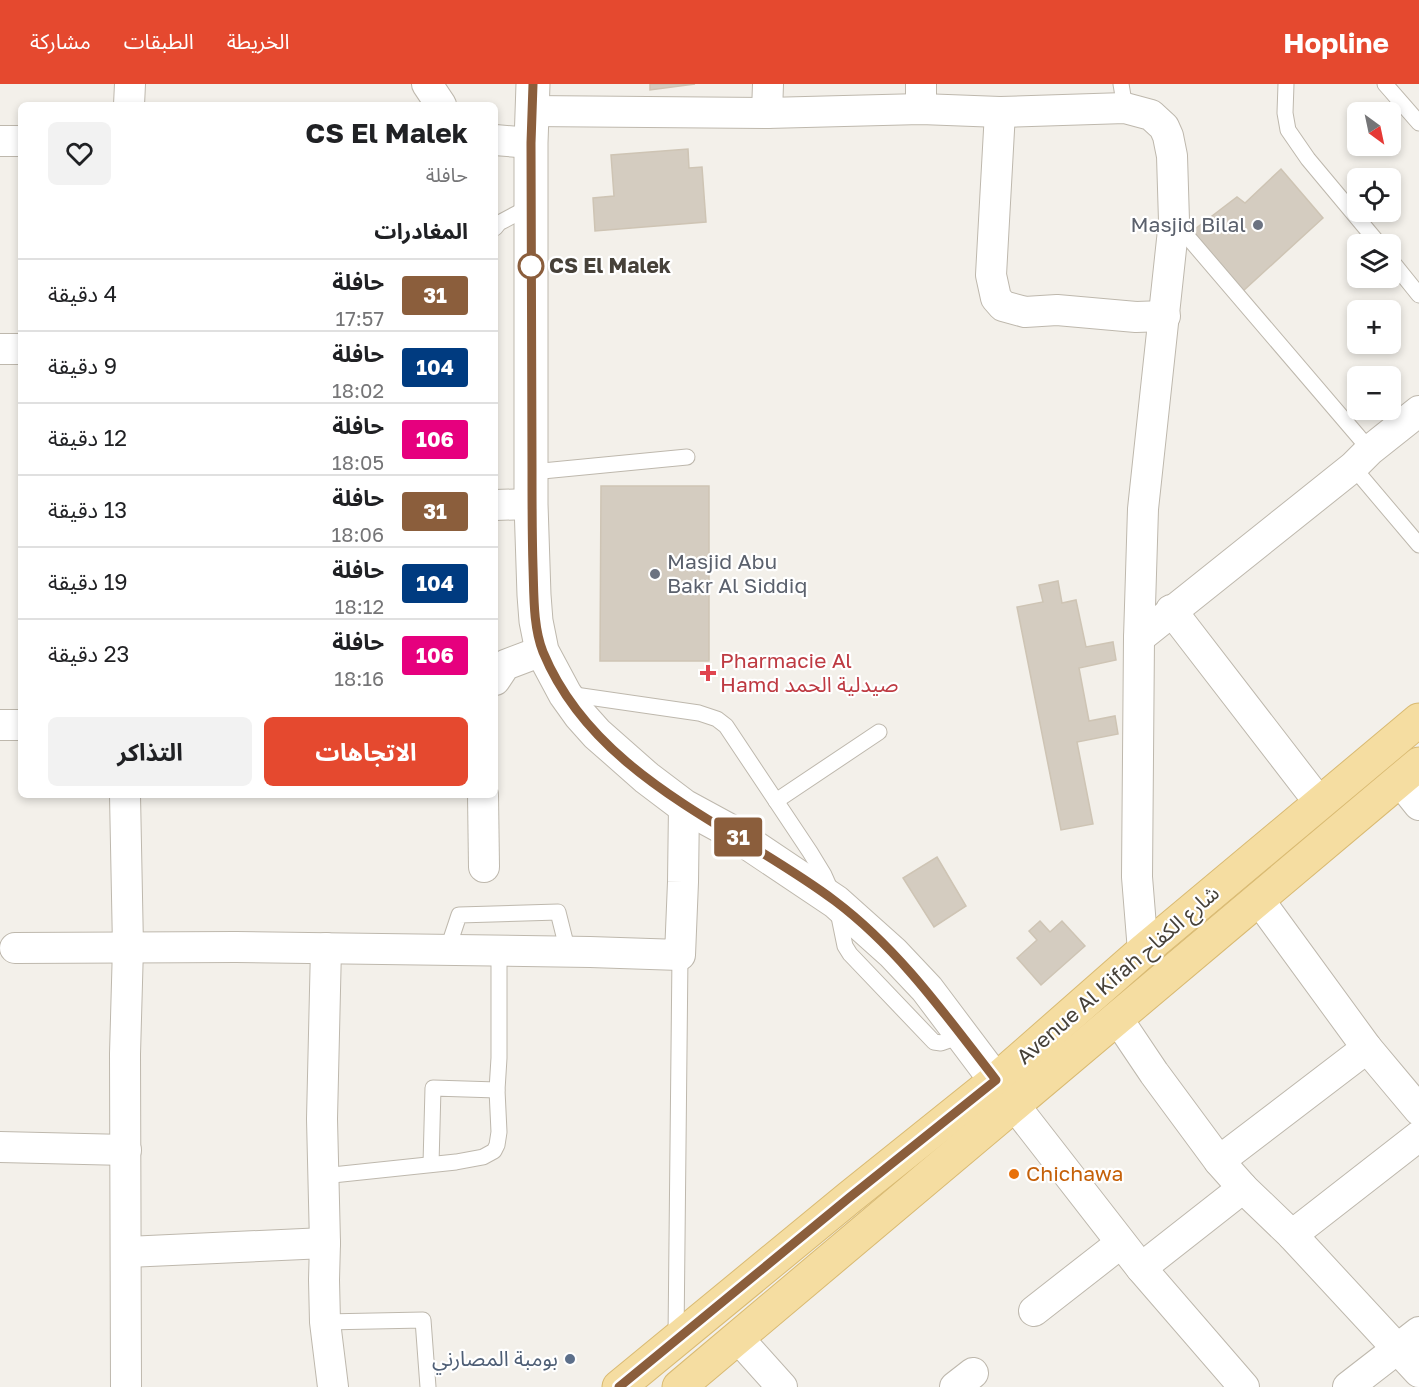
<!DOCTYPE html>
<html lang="ar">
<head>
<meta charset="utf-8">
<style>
	:root { --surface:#fff; --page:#f2f2f2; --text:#202124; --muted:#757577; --line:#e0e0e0; --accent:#e5492f }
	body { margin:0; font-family:"Golos Text","Noto Sans Arabic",sans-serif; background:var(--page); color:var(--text); direction:rtl; height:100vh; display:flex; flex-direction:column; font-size:22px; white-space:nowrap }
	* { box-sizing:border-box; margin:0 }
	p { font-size:20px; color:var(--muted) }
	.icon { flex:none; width:33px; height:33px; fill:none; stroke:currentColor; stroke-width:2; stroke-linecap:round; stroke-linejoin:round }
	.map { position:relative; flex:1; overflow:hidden; direction:ltr }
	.panel { position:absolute; left:18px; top:18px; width:480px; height:696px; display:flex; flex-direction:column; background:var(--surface); border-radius:9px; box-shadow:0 3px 9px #0003; direction:rtl }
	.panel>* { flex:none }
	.badge { padding:0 12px; border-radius:4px; font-size:21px; line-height:39px }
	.needle { width:39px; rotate:147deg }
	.fabs { position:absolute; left:1347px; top:18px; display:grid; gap:12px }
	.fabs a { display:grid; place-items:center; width:54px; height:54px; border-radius:9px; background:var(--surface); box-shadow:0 3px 9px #0003; font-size:30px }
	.map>.badge { position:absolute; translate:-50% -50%; box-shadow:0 0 0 3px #fff }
	h2 { padding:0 30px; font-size:22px; line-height:54px }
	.round { display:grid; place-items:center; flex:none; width:63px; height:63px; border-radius:9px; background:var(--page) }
	.head { display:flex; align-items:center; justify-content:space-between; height:102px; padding:0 30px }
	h1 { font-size:28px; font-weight:700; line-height:45px }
	.primary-button { display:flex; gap:12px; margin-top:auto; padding:12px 30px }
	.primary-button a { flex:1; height:69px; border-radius:9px; background:var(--accent); color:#fff; font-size:24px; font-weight:700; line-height:69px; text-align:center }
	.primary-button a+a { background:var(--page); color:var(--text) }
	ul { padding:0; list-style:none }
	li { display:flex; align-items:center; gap:18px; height:72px; padding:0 30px; border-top:2px solid var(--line) }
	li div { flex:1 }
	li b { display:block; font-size:22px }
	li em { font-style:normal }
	li .badge { min-width:66px; font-weight:700; text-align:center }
	header { display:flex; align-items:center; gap:36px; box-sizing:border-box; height:84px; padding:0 30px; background:var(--accent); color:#fff }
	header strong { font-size:28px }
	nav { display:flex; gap:33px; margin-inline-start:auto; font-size:21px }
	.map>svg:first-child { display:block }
</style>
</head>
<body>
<header>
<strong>Hopline</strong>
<nav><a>الخريطة</a><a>الطبقات</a><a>مشاركة</a></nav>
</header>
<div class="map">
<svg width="1419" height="1303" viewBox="0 0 1419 1303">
	<rect width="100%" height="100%" fill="#f3f0ea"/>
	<g fill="#d4ccc0" stroke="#cec4b4" stroke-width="1.5">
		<polygon points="650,0 695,0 650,6"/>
		<polygon points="688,65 689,84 702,83 706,138 595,147 593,114 614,112 611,71"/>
		<polygon points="1281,85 1323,134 1242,208 1191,148 1237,113 1245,119"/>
		<polygon points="601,402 709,402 709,577 600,577"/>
		<polygon points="1058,497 1062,519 1076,516 1086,563 1113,558 1116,576 1079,584 1089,637 1115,632 1118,650 1077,658 1093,740 1061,746 1017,523 1043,518 1039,501"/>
		<polygon points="937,773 966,822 934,843 903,794"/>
		<polygon points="1040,837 1050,848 1062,837 1085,862 1041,901 1017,874 1037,856 1029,847"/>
	</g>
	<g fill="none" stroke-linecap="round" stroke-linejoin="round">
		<g stroke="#beb8ad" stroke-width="17">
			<g id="service">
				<polyline points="1121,0 1125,24"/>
				<polyline points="1286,0 1285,29 1288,46 1308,75 1379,160"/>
				<polyline points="1385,0 1419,39"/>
				<polyline points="1175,138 1370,366"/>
				<polyline points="495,144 499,139 531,122"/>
				<polyline points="1390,175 1419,211"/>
				<polyline points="1353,383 1419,461"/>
				<polyline points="532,388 687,373"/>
				<polyline points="568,610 699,629 717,635 726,642 810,768 824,791 836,818 845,862 850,870 934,958 941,959 961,952"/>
				<polyline points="776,717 879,648"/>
				<polyline points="447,867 459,831 558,828 568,868"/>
				<polyline points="431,1080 433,1004 497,1006"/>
				<polyline points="323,1092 456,1078 483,1073 494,1067 497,1061 499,1048 497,1006 499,974 499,868"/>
				<polyline points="325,1238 423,1236 428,1303"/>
				<polyline points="676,1253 680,871"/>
			</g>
		</g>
		<g stroke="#beb8ad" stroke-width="32">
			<g id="minor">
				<polyline points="427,0 441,21"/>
				<polyline points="129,21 130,0"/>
				<polyline points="921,25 921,0"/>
				<polyline points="531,27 767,29 921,25 1000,28 1125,24 1151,31 1164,43 1168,52 1172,72 1174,137 1143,425 1139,554 1137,793 1143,867"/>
				<polyline points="1000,28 991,191 996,214 1003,222 1025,228 1057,226 1136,233 1165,232"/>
				<polyline points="767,29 768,0"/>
				<polyline points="495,56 531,59"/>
				<polyline points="0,57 21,57"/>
				<polyline points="0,265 21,265"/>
				<polyline points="495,421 531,420"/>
				<polyline points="1171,526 1319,718"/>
				<polyline points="1139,554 1353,383 1370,366 1419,327"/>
				<polyline points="495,596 505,581 542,567"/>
				<polyline points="0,641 21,641"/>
				<polyline points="1399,696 1419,721"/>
				<polyline points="125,711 128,863 125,970 126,1303"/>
				<polyline points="483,711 484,783"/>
				<polyline points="1259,816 1367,964 1419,1026"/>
				<polyline points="15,864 236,863 590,868 680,871 683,798 684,722"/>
				<polyline points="326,864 322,1035 325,1159 324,1196 325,1238 333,1303"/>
				<polyline points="1117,934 1154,989 1219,1077 1243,1104 1292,1151 1419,1288"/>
				<polyline points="1015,1022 1141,1184 1244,1303"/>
				<polyline points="0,1063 126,1066"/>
				<polyline points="1219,1077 1367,964"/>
				<polyline points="1292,1151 1419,1052"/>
				<polyline points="127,1168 325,1159"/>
				<polyline points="1141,1184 1243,1104"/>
				<polyline points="1034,1227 1121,1159"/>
				<polyline points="738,1254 782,1303"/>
				<polyline points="955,1303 973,1289"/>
				<polyline points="1348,1303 1419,1248"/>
			</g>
		</g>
		<g stroke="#beb8ad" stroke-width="35">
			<polyline id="tertiary" points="533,0 531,59 531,420 534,511 536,537 542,567 565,610 580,631 597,650 647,694 684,722 730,747 836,818 893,869 927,905 1012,1018"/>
		</g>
		<g stroke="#d9ba72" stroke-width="35">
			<g id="primary">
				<polyline points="619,1303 850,1113 996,996 1143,867 1419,636"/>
				<polyline points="679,1303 1419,680"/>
			</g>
		</g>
		<use href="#service" stroke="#fff" stroke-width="15"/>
		<use href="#minor" stroke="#fff" stroke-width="30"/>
		<use href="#tertiary" stroke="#fff" stroke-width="33"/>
		<use href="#primary" stroke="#f5dda1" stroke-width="33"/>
	</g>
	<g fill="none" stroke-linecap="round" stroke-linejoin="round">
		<g stroke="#fff" stroke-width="14">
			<path id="line" d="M533 0 531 59C532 168 531 277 532 386 532 418 532 451 533 483 534 511 533 543 543 568 595 694 734 741 835 817 900 866 947 933 996 996L850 1113 619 1303"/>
		</g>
		<use href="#line" stroke="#8b5e3c" stroke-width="9"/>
	</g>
	<g fill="#6b7280" stroke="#fff" stroke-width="2">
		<circle cx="1258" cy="141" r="6"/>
		<circle cx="655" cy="490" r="6"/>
	</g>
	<circle fill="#fff" stroke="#8b5e3c" stroke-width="3" cx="531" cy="182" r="12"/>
	<path fill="#e0444e" stroke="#fff" stroke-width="2" d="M705 580h6v6h6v6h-6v6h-6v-6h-6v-6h6z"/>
	<circle fill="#e8710a" stroke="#fff" stroke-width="2" cx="1014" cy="1090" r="6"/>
	<circle fill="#5c6f8a" stroke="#fff" stroke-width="2" cx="570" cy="1275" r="6"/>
	<g text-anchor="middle" stroke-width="4.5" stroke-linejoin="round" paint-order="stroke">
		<g font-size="21" fill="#5b616d" stroke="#fff" text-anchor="end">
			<text x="1246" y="148">Masjid Bilal</text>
			<text x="667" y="485" text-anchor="start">Masjid Abu<tspan x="667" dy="24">Bakr Al Siddiq</tspan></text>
		</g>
		<g font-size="21" font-weight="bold" fill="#464139" stroke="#fff" text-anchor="start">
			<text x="549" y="189">CS El Malek</text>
		</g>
		<g font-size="21" fill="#be3a42" stroke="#fff" text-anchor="start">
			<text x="720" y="584">Pharmacie Al<tspan x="720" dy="24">Hamd صيدلية الحمد</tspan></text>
		</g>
		<g font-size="21" fill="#464139" stroke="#fff">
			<text transform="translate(1118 891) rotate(-41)" y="7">Avenue Al Kifah شارع الكفاح</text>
		</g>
		<g font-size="21" fill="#c56008" stroke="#fff" text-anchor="start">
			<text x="1026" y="1097">Chichawa</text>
		</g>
		<g font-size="21" fill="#4e5e75" stroke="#fff" text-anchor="end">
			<text x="558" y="1282">بومبة المصارني</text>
		</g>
	</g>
</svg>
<div class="fabs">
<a><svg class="needle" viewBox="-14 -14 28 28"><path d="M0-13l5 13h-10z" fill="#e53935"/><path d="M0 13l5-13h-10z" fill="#757577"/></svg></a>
<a><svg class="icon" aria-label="locate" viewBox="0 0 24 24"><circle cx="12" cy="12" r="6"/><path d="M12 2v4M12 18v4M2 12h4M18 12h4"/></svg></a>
<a><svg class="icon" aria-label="layers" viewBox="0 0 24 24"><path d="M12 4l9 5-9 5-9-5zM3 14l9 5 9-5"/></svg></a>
<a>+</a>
<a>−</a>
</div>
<b class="badge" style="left:738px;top:753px;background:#8b5e3c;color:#fff">31</b>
<section class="panel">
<div class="head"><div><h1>CS El Malek</h1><p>حافلة</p></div><a class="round"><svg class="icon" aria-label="heart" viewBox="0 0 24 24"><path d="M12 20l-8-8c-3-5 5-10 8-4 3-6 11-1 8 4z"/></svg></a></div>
<h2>المغادرات</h2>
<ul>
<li><span class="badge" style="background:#8b5e3c;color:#fff">31</span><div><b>حافلة</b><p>17:57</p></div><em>4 دقيقة</em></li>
<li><span class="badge" style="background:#003b80;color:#fff">104</span><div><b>حافلة</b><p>18:02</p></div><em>9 دقيقة</em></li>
<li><span class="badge" style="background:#e6007e;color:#fff">106</span><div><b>حافلة</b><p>18:05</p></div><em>12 دقيقة</em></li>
<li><span class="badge" style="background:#8b5e3c;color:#fff">31</span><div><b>حافلة</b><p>18:06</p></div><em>13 دقيقة</em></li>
<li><span class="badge" style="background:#003b80;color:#fff">104</span><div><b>حافلة</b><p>18:12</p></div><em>19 دقيقة</em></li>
<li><span class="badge" style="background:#e6007e;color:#fff">106</span><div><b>حافلة</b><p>18:16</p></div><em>23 دقيقة</em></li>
</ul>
<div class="primary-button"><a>الاتجاهات</a><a>التذاكر</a></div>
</section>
</div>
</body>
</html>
